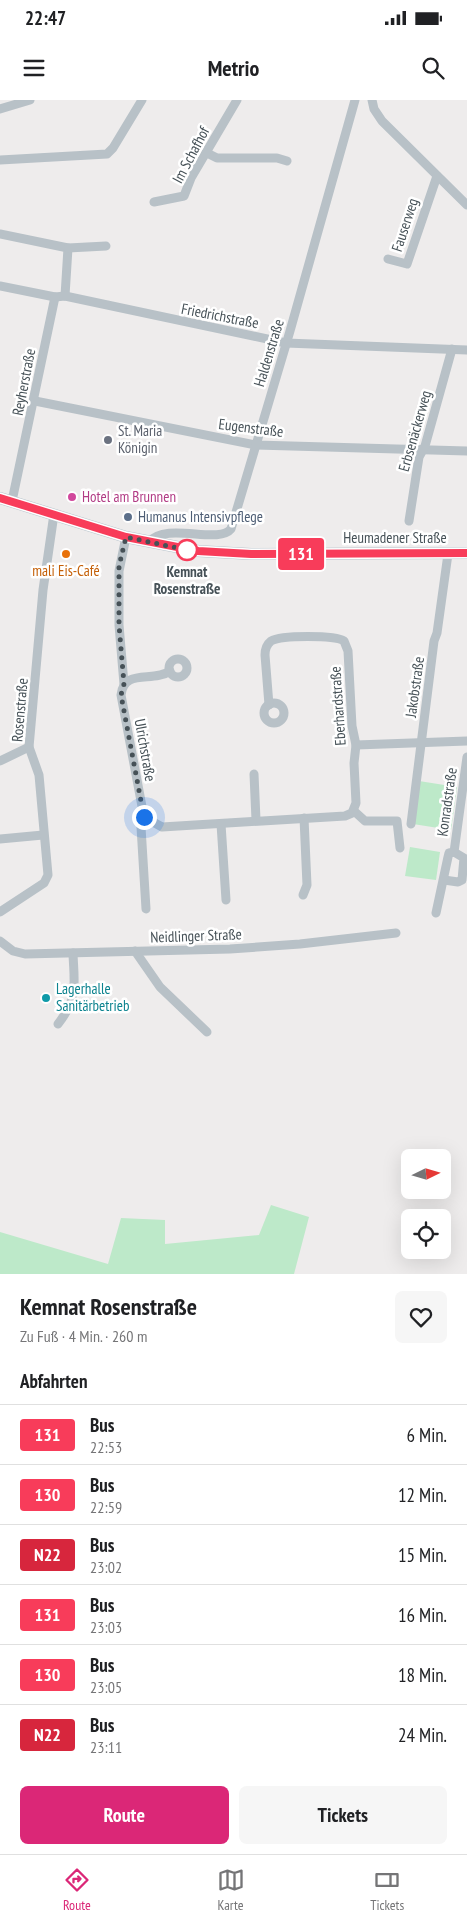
<!DOCTYPE html>
<html lang="de">
<head>
<meta charset="utf-8">
<style>
	:root { --surface:#fff; --page:#f6f6f6; --text:#202124; --muted:#757577; --line:#e0e0e0; --accent:#db2777 }
	body { margin:0; font-family:"PT Sans Narrow",sans-serif; background:var(--page); color:var(--text); height:100vh; display:flex; flex-direction:column; font-size:19px; white-space:nowrap }
	* { box-sizing:border-box; margin:0 }
	p { font-size:16px; color:var(--muted) }
	.icon { flex:none; width:28px; height:28px; fill:none; stroke:currentColor; stroke-width:2; stroke-linecap:round; stroke-linejoin:round }
	.map { position:relative; height:1174px; overflow:hidden }
	.sheet { display:flex; flex-direction:column; background:var(--surface); flex:1 }
	.sheet>* { flex:none }
	.badge { padding:0 10px; border-radius:4px; font-size:18px; line-height:32px }
	.needle { width:32px; rotate:85deg }
	.tools { position:absolute; left:401px; top:1049px; display:grid; gap:10px }
	.tools a { display:grid; place-items:center; width:50px; height:50px; border-radius:8px; background:var(--surface); box-shadow:0 5px 20px #0002; font-size:25px }
	.you { position:absolute; width:25px; height:25px; margin:-12px; border:4px solid #fff; border-radius:50%; background:#1a73e8; box-shadow:0 0 0 8px #1a73e833 }
	.map>.badge { position:absolute; translate:-50% -50%; box-shadow:0 0 0 2px #fff }
	h2 { padding:0 20px; font-size:19px; line-height:45px }
	.round { display:grid; place-items:center; flex:none; width:52px; height:52px; border-radius:8px; background:var(--page) }
	.headline { display:flex; align-items:center; justify-content:space-between; height:85px; padding:0 20px }
	h1 { font-size:24px; font-weight:600; line-height:38px }
	.action { display:flex; gap:10px; margin-top:auto; padding:10px 20px }
	.action a { flex:1; height:58px; border-radius:8px; background:var(--accent); color:#fff; font-size:20px; font-weight:600; line-height:58px; text-align:center }
	.action a+a { background:var(--page); color:var(--text) }
	ul { padding:0; list-style:none }
	li { display:flex; align-items:center; gap:15px; height:60px; padding:0 20px; border-top:1px solid var(--line) }
	li div { flex:1 }
	li b { display:block; font-size:19px }
	li em { font-style:normal }
	li .badge { min-width:55px; font-weight:700; text-align:center }
	.status { display:flex; justify-content:space-between; align-items:center; height:35px; padding:0 25px; background:var(--surface); direction:ltr }
	.status svg { height:14px; fill:currentColor }
	header { display:flex; justify-content:space-between; align-items:center; height:65px; padding:0 20px; background:var(--surface); font-size:22px; font-weight:600 }
	.menu { display:flex; justify-content:space-around; align-items:center; height:70px; border-top:1px solid var(--line); background:var(--surface); font-size:14px; color:var(--muted) }
	.menu a { display:grid; justify-items:center; gap:2px }
	.menu .on { color:var(--accent) }
	.map>svg:first-child { display:block }
</style>
</head>
<body>
<div class="status"><b>22:47</b><svg viewBox="0 0 49 12"><path d="M0 12V9h3v3zM5 12V6h3v6zM10 12V3h3v9zM15 12V0h3v12zM26 1h20v11H26zM47 4h2v5h-2z"/></svg></div>
<header><svg class="icon" aria-label="menu" viewBox="0 0 24 24"><path d="M4 6h16M4 12h16M4 18h16"/></svg>Metrio<svg class="icon" aria-label="search" viewBox="0 0 24 24"><circle cx="10" cy="10" r="6"/><path d="M15 15l6 6"/></svg></header>
<div class="map">
<svg width="467" height="1174" viewBox="0 0 467 1174">
	<rect width="100%" height="100%" fill="#eeecec"/>
	<g fill="#bde9c9">
		<polygon points="419,681 457,687 451,730 413,724"/>
		<polygon points="410,747 440,752 436,780 405,776"/>
		<polygon points="271,1105 309,1117 294,1174 0,1174 0,1132 108,1164 121,1118 165,1120 165,1144 259,1135"/>
	</g>
	<g fill="none" stroke-linecap="round" stroke-linejoin="round">
		<g stroke="#b8c1c7" stroke-width="9">
			<polyline points="372,0 374,9 382,21 467,105"/>
			<polyline points="0,9 30,0"/>
			<polyline points="207,53 217,58 277,58 287,61"/>
			<polyline points="0,60 107,54 113,48 142,0"/>
			<polyline points="154,102 184,96 191,78 237,0"/>
			<polyline points="0,134 68,148 65,196"/>
			<polyline points="68,148 106,146"/>
			<polyline points="388,159 407,164 437,76"/>
			<polyline points="0,186 55,197 65,196 286,243 467,250"/>
			<polyline points="35,301 256,345 467,351"/>
			<polyline points="12,401 55,197"/>
			<polyline points="409,421 419,357 425,346 452,249"/>
			<path d="M149 442C167 421 218 445 231 429L290 231 355 0"/>
			<circle cx="178" cy="568" r="9"/>
			<polyline points="124,584 119,525 119,471 126,437"/>
			<circle cx="274" cy="613" r="10"/>
			<polyline points="356,645 467,641"/>
			<polyline points="0,661 29,647"/>
			<polyline points="254,674 256,720"/>
			<polyline points="354,711 365,721 397,721 400,748"/>
			<path d="M144 717 162 727 345 716 352 713 356 703 354 663 356 645 352 626 348 551 344 541C335 535 281 535 271 541 266 545 265 550 265 555L269 605"/>
			<polyline points="221,724 226,800"/>
			<polyline points="411,724 434,541 437,533 448,454"/>
			<polyline points="0,739 43,735"/>
			<polyline points="444,780 458,782 462,780 464,758 454,752"/>
			<polyline points="303,795 307,785 304,718"/>
			<path d="M146 809 141 727 144 717 121 595C124 568 153 583 170 571"/>
			<polyline points="0,812 44,783 48,775 39,675 29,647 43,490 54,414"/>
			<polyline points="436,813 448,757 449,753 454,752 467,657"/>
			<polyline points="0,841 13,851 25,854 230,849 300,844 396,833"/>
			<polyline points="135,851 160,887 207,932"/>
			<path d="M58 924C79 897 74 884 73 853"/>
		</g>
		<polyline stroke="#b9c4cc" stroke-width="12" points="0,398 126,437 198,451 251,454 467,453"/>
	</g>
	<g fill="none" stroke-linecap="round" stroke-linejoin="round">
		<g stroke="#fff" stroke-width="11">
			<polyline id="line" points="0,398 126,437 198,451 251,454 467,453"/>
		</g>
		<use href="#line" stroke="#f83c5a" stroke-width="8"/>
		<polyline stroke="#465157" stroke-width="5" stroke-dasharray="0 9" points="144,717 121,595 124,584 119,525 119,466 126,437 187,450"/>
	</g>
	<circle fill="#6b7280" stroke="#fff" stroke-width="2" cx="108" cy="340" r="5"/>
	<circle fill="#d1479c" stroke="#fff" stroke-width="2" cx="72" cy="397" r="5"/>
	<circle fill="#5c6f8a" stroke="#fff" stroke-width="2" cx="128" cy="417" r="5"/>
	<circle fill="#fff" stroke="#f83c5a" stroke-width="2.5" cx="187" cy="450" r="10"/>
	<circle fill="#e8710a" stroke="#fff" stroke-width="2" cx="66" cy="454" r="5"/>
	<circle fill="#0f9aa8" stroke="#fff" stroke-width="2" cx="46" cy="898" r="5"/>
	<g text-anchor="middle" stroke-width="5" stroke-linejoin="round" paint-order="stroke">
		<g font-size="15" fill="#465157" stroke="#fff">
			<text transform="translate(191 55) rotate(-62)" y="5">Im Schafhof</text>
			<text transform="translate(405 125) rotate(-72)" y="5">Fauserweg</text>
			<text transform="translate(220 216) rotate(11)" y="5">Friedrichstraße</text>
			<text transform="translate(269 253) rotate(-73)" y="5">Haldenstraße</text>
			<text transform="translate(24 282) rotate(-79)" y="5">Reyherstraße</text>
			<text transform="translate(251 328) rotate(7)" y="5">Eugenstraße</text>
			<text transform="translate(415 331) rotate(-74)" y="5">Erbsenäckerweg</text>
			<text x="395" y="443">Heumadener Straße</text>
			<text transform="translate(415 587) rotate(-82)" y="5">Jakobstraße</text>
			<text transform="translate(338 606) rotate(-94)" y="5">Eberhardstraße</text>
			<text transform="translate(20 610) rotate(-85)" y="5">Rosenstraße</text>
			<text transform="translate(145 650) rotate(80)" y="5">Ulrichstraße</text>
			<text transform="translate(447 702) rotate(-82)" y="5">Konradstraße</text>
			<text transform="translate(196 836) rotate(-2)" y="5">Neidlinger Straße</text>
		</g>
		<g font-size="15" fill="#5b616d" stroke="#fff" text-anchor="start">
			<text x="118" y="336">St. Maria<tspan x="118" dy="17">Königin</tspan></text>
		</g>
		<g font-size="15" fill="#b23c85" stroke="#fff" text-anchor="start">
			<text x="82" y="402">Hotel am Brunnen</text>
		</g>
		<g font-size="15" fill="#4e5e75" stroke="#fff" text-anchor="start">
			<text x="138" y="422">Humanus Intensivpflege</text>
		</g>
		<g font-size="15" fill="#c56008" stroke="#fff">
			<text x="66" y="476">mali Eis-Café</text>
		</g>
		<g font-size="15" font-weight="bold" fill="#465157" stroke="#fff">
			<text x="187" y="477">Kemnat<tspan x="187" dy="17">Rosenstraße</tspan></text>
		</g>
		<g font-size="15" fill="#0d838f" stroke="#fff" text-anchor="start">
			<text x="56" y="894">Lagerhalle<tspan x="56" dy="17">Sanitärbetrieb</tspan></text>
		</g>
	</g>
</svg>
<div class="tools">
<a><svg class="needle" viewBox="-14 -14 28 28"><path d="M0-13l5 13h-10z" fill="#e53935"/><path d="M0 13l5-13h-10z" fill="#757577"/></svg></a>
<a><svg class="icon" aria-label="locate" viewBox="0 0 24 24"><circle cx="12" cy="12" r="6"/><path d="M12 2v4M12 18v4M2 12h4M18 12h4"/></svg></a>
</div>
<div class="you" style="left:144px;top:717px"></div>
<b class="badge" style="left:301px;top:454px;background:#f83c5a;color:#fff">131</b>
</div>
<section class="sheet">
<div class="headline"><div><h1>Kemnat Rosenstraße</h1><p>Zu Fuß · 4 Min. · 260 m</p></div><a class="round"><svg class="icon" aria-label="heart" viewBox="0 0 24 24"><path d="M12 20l-8-8c-3-5 5-10 8-4 3-6 11-1 8 4z"/></svg></a></div>
<h2>Abfahrten</h2>
<ul>
<li><span class="badge" style="background:#f83c5a;color:#fff">131</span><div><b>Bus</b><p>22:53</p></div><em>6 Min.</em></li>
<li><span class="badge" style="background:#f83c5a;color:#fff">130</span><div><b>Bus</b><p>22:59</p></div><em>12 Min.</em></li>
<li><span class="badge" style="background:#d7263d;color:#fff">N22</span><div><b>Bus</b><p>23:02</p></div><em>15 Min.</em></li>
<li><span class="badge" style="background:#f83c5a;color:#fff">131</span><div><b>Bus</b><p>23:03</p></div><em>16 Min.</em></li>
<li><span class="badge" style="background:#f83c5a;color:#fff">130</span><div><b>Bus</b><p>23:05</p></div><em>18 Min.</em></li>
<li><span class="badge" style="background:#d7263d;color:#fff">N22</span><div><b>Bus</b><p>23:11</p></div><em>24 Min.</em></li>
</ul>
<div class="action"><a>Route</a><a>Tickets</a></div>
</section>
<nav class="menu">
<a class="on"><svg class="icon" aria-label="directions" viewBox="0 0 24 24"><path d="M12 3l9 9-9 9-9-9zM9 14v-3h6M13 9l2 2-2 2"/></svg>Route</a>
<a><svg class="icon" aria-label="map" viewBox="0 0 24 24"><path d="M3 6l6-2 6 2 6-2v14l-6 2-6-2-6 2zM9 4v14M15 6v14"/></svg>Karte</a>
<a><svg class="icon" aria-label="tickets" viewBox="0 0 24 24"><path d="M3 7h18v10H3zM15 7v10"/></svg>Tickets</a>
</nav>
</body>
</html>
